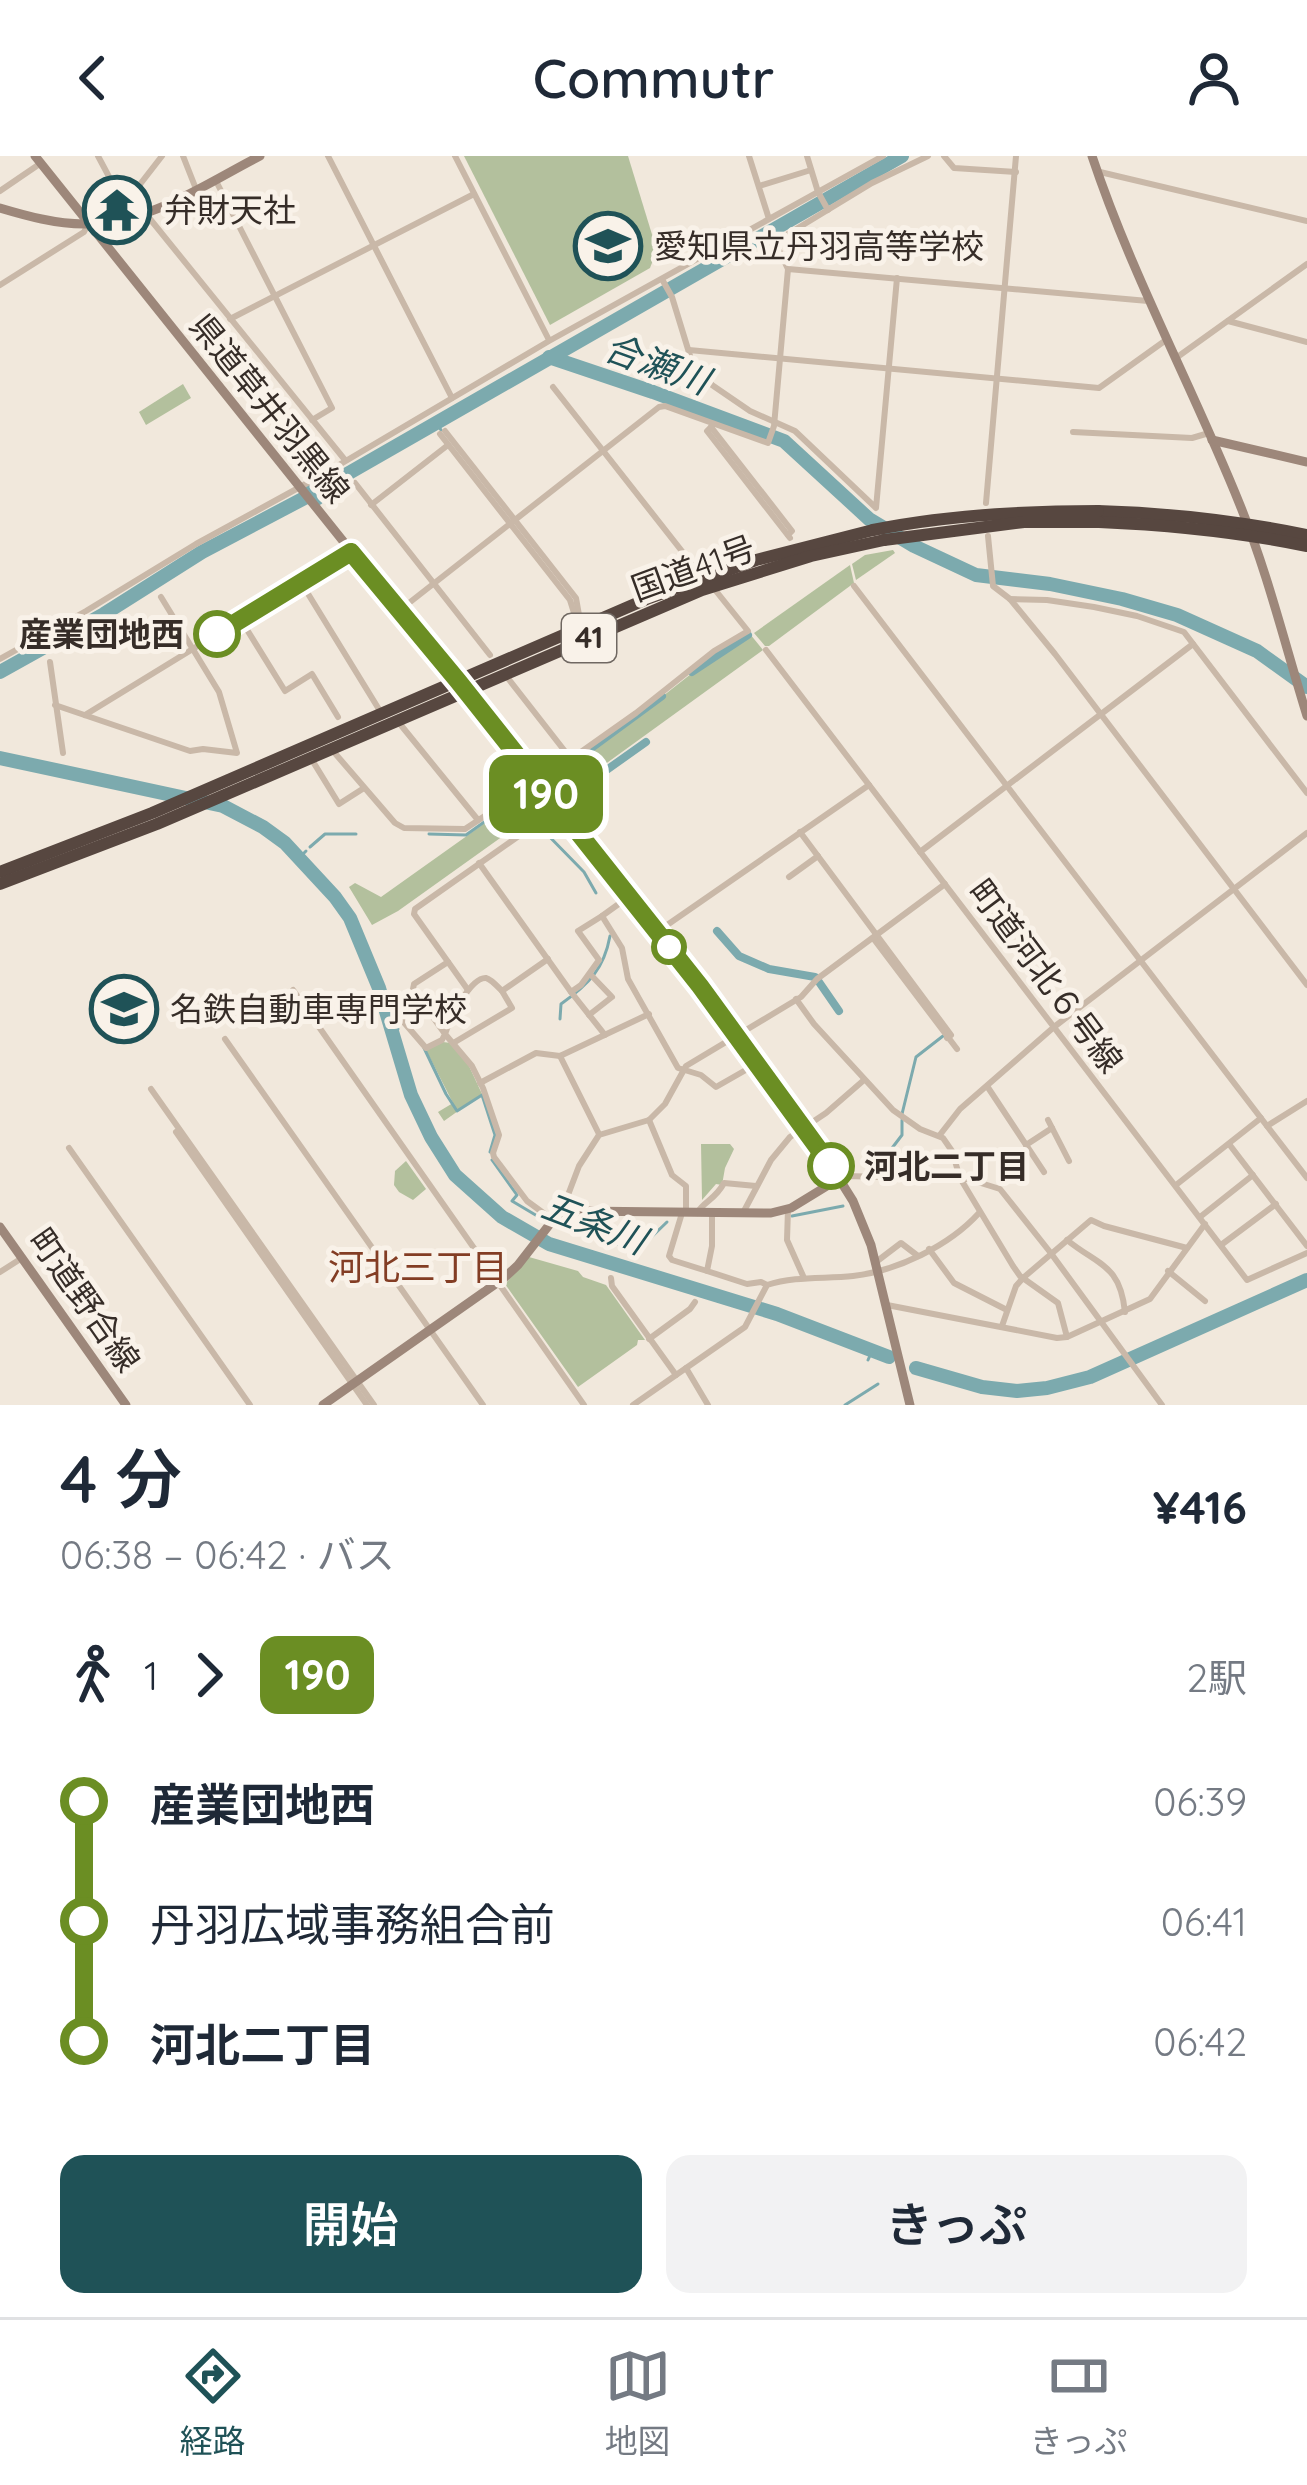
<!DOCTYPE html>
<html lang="ja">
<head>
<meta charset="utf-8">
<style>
	:root { --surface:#fff; --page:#f2f2f3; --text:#1f2937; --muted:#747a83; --line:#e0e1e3; --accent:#1f5257 }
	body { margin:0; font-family:Quicksand,"Noto Sans JP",sans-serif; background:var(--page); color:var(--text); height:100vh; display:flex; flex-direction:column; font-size:45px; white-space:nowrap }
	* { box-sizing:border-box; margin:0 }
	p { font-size:39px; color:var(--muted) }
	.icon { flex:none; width:66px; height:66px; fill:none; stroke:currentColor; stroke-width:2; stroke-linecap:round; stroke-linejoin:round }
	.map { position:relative; height:1249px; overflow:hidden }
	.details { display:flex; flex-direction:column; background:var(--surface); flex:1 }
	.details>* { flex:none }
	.badge { padding:0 24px; border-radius:18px; font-size:42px; line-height:78px }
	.map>.badge { position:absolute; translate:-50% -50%; box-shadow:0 0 0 6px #fff }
	.legs { display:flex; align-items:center; gap:18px; height:132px; padding:0 60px; font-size:39px }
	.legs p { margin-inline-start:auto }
	.overview { display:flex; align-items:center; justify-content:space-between; height:204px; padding:0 60px }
	h1 { font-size:66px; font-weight:600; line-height:90px }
	.cta { display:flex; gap:24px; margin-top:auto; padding:24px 60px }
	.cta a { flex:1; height:138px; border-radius:24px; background:var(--accent); color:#fff; font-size:48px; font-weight:600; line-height:138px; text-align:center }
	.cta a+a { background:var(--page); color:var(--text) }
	ul { padding:0 60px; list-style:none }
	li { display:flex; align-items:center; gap:42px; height:120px; font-size:45px }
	li i { display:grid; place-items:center; width:18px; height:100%; margin:0 15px; background:currentColor }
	li i::after { content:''; width:30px; height:30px; margin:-15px; border:9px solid; border-radius:50%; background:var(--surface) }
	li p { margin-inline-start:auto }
	li:first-child i { background:linear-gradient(#0000 50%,currentColor 0) }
	li:last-child i { background:linear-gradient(currentColor 50%,#0000 0) }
	header { display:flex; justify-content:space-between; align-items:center; height:156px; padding:0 60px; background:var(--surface); font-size:54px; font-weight:600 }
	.dock { display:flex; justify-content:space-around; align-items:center; height:168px; border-top:3px solid var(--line); background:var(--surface); font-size:33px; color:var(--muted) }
	.dock a { display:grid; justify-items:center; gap:6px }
	.dock .selected { color:var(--accent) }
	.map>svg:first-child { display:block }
</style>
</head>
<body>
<header><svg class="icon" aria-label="back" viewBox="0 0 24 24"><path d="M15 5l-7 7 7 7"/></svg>Commutr<svg class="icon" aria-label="person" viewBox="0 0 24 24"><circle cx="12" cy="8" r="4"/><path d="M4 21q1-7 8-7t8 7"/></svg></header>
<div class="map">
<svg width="1307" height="1249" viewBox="0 0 1307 1249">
	<rect width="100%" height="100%" fill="#f1e8dc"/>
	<g fill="#b3c09d">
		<polygon points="464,0 628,0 654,85 655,99 650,112 550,169"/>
		<path d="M106 24 121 49 122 57 94 62 88 60C90 52 107 48 110 40L108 36 99 39 88 35Z"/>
		<polygon points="183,228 191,242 146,269 139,256"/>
		<polygon points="893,394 895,397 856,424 852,408 865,399"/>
		<polygon points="850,409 854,427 769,490 765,490 754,477"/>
		<polygon points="750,478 763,494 557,643 544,626 625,570 715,499"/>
		<polygon points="533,633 545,650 398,755 372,769 349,731 355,727 381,741"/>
		<polygon points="443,886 451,887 469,910 482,938 444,965 438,956 453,947 426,894"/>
		<polygon points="701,988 730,988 734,993 725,1012 722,1029 716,1028 702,1044"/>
		<polygon points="406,1005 426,1033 413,1044 399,1036 394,1029 395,1015"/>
		<polygon points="529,1101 578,1115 583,1121 606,1129 645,1184 638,1184 637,1189 578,1231 505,1128"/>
	</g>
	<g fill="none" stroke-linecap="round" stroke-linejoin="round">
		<g stroke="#7caaae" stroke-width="3">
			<polyline points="436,266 441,274"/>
			<polyline points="539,670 584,716 596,737"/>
			<polyline points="429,678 466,679 511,647"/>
			<polyline points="310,691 325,678 356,678"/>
			<polyline points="299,702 306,695"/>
			<path d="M560 863 561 848C589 828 604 813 610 780"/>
			<polyline points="390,874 398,873"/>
			<polyline points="424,892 446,938 457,955 482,939 495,979 490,996"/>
			<polyline points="902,958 916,901 943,880"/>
			<polyline points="492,1004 517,1039 512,1045 544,1064"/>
			<polyline points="873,1017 902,979 902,964"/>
			<polyline points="792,1060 843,1050"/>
			<polyline points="554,1069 638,1094 667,1066"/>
			<polyline points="868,1204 872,1195"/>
			<polyline points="845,1249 878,1228"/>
		</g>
		<g stroke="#7caaae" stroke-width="8">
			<polyline points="306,329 319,345"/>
			<polyline points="692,516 748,479"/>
			<polyline points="552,621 662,540"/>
			<polyline points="584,630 646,586"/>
			<polyline points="717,775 739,800 769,813 815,821"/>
			<polyline points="819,826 839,855"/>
		</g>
		<g stroke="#7caaae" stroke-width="14">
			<polyline points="549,201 653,236 784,285 869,363 914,390 976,419 1050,428 1122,443 1177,459 1257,495 1307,531"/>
			<polyline points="0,516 104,458 202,396 314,337 902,0"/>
			<polyline points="0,602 223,650 263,671 285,687 335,741 350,762 379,832 411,939 431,981 455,1019 502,1061 549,1088 777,1158 889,1201"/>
			<polyline points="916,1212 982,1231 1017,1235 1047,1232 1090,1221 1307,1124"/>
		</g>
		<g stroke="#c9b8a8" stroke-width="6">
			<polyline points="98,0 131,62"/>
			<polyline points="183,0 196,33"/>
			<polyline points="328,0 452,242"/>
			<polyline points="455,0 549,184"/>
			<polyline points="749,0 769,63"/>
			<polyline points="807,0 818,36 828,54"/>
			<polyline points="944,0 954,12 1016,16"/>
			<polyline points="1100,16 1307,65"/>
			<polyline points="215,23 332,252 312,264"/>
			<polyline points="759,30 811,14"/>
			<polyline points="0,35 41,7"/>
			<polyline points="124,49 162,0"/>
			<polyline points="146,58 345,304"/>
			<polyline points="788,113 1148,145"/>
			<polyline points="663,125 672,141 691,203 712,229 750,255 795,275 876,352 897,122"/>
			<polyline points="0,129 84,76 88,68"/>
			<polyline points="230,163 474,38"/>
			<polyline points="1228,165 1307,186"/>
			<polyline points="689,194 1099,232 1166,184"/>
			<polyline points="1176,202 1307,108"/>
			<polyline points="553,231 703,422"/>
			<polyline points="713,269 707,275 790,382"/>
			<polyline points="711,271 792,375 788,379"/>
			<polyline points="445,275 576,442 579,459"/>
			<polyline points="1073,276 1192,282 1209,277"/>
			<polyline points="440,278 570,444 575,460"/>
			<polyline points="355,327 490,499"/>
			<polyline points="986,347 1016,0"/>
			<polyline points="371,349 448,289"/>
			<polyline points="988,380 993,430 1010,443 1055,498 1307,829"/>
			<polyline points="302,428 380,555"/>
			<polyline points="854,430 1267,970"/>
			<polyline points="1010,443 1047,444 1094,451 1137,460 1184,476 1307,637"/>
			<polyline points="400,454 659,251 665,250 768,287 774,270 788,113 775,86 872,27 928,0"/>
			<polyline points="241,464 285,535 312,518 338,561"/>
			<polyline points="766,494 1247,1124 1307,1097"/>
			<polyline points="0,503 86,455 196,388 322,319 549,185 883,0"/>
			<polyline points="50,506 63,597"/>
			<polyline points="507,521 571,603"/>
			<polyline points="55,549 190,595 203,593 237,597 219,536 161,441"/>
			<polyline points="85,559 351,396"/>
			<polyline points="400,568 478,664"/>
			<polyline points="333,595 395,667 404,672 465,673 571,603 636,557 714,495 748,475 712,430"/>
			<polyline points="312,604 339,648 364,632"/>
			<polyline points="800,676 951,879 947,882"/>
			<polyline points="920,696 1193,488"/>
			<polyline points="479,707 571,836 581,829 599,804 578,775 602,760"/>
			<polyline points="789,721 818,700"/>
			<polyline points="627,742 602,760 622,792 628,823 678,912 701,919 716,931 758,907"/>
			<polyline points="657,776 869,629"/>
			<polyline points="873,782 957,893"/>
			<polyline points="293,834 584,1249"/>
			<polyline points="468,834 414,758 415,753 557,653"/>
			<path d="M502 835C499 832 491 823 486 822 470 821 449 865 445 878L472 910 483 932 499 979 493 997 494 1001 527 1045 553 1064"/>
			<polyline points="571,836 605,879"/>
			<polyline points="796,843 814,868 893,954 920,973 943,982 952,995 960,1022 1013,1110 1020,1120 1058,1147 1067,1181"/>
			<polyline points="589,859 612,841 590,818"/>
			<polyline points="401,863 426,892 442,884 445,878 413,833 414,828 448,806"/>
			<polyline points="225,883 483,1249"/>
			<polyline points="455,886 512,852 502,835 548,803"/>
			<polyline points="560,900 599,978"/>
			<polyline points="480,927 536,897 560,900 649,858"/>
			<polyline points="987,930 1044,1016"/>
			<polyline points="151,933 374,1249"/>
			<polyline points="1307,945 1267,970 1307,1022"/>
			<polyline points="649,964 672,1019 686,1030 686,1057"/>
			<polyline points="1048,964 1069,1005"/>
			<polyline points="179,974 176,976 367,1249"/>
			<polyline points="939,980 960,953 1054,871 1307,677"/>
			<polyline points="1229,988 1307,1090"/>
			<polyline points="1026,989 1052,972"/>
			<polyline points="69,992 250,1249"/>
			<polyline points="840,1022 845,1020 968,1023 1000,1033 1050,1096 1162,1249"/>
			<polyline points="1176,1029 1261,962"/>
			<polyline points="788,1053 787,1084 804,1122"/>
			<polyline points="744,1055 771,1004 790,981 826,957 864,924"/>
			<polyline points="682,1057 669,1100 672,1104 707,1115"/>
			<path d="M697 1057C704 1045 715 1044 724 1027L756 1030"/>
			<polyline points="712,1058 712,1090 707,1115 747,1128 761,1126 767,1129"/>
			<polyline points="560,1060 579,1010 599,979 649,964 665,948 686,910 801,841 817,823 945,728"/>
			<polyline points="1200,1061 1253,1019"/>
			<path d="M1067 1084C1099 1110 1120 1108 1125 1156"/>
			<polyline points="1221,1089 1276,1048"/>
			<polyline points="929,1093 954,1127 1007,1154"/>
			<polyline points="876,1106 901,1087 918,1100"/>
			<polyline points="1168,1115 1205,1145"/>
			<polyline points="0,1116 22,1102"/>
			<polyline points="611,1122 612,1130 676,1219"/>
			<polyline points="887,1149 1057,1182 1067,1181 1150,1143 1205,1068"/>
			<polyline points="1002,1170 1016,1130 1023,1122 1091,1064 1104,1070 1187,1092"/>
			<polyline points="649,1183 690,1153 695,1146"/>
			<polyline points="686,1212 708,1249"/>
			<path d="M633 1249 745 1171 767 1129C795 1120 824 1123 853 1120 897 1115 949 1090 979 1057"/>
		</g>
		<g stroke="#9d877a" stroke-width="9">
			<polyline points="35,0 699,830 823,997 853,1045 871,1089 910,1249"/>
			<path d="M1092 0C1132 120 1193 232 1240 349 1268 418 1285 489 1307 560"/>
			<path d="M0 52C27 60 56 68 84 68 148 69 205 28 260 0"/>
			<polyline points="1212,284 1307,306"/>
			<polyline points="0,1071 126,1249"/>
			<polyline points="323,1249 504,1122 518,1109 553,1064 578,1055 771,1057 791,1052 840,1022"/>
		</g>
		<g stroke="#574740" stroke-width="12">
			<path d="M1098 355C1169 357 1238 365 1307 379"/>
			<path d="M1099 366C1169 369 1239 376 1307 390"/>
			<polyline points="0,716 152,657 649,442 756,404 873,374"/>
			<polyline points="0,728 157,668 702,434 811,400 884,384"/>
		</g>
		<g stroke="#574740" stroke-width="12">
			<path d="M873 374C947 359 1022 355 1098 355"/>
			<polyline points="884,384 1024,366 1099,366"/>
		</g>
	</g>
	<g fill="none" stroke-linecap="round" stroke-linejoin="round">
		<g stroke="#fff" stroke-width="27">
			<polyline id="line-1" points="217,478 351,396 458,525 700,830 831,1010"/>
		</g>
		<use href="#line-1" stroke="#6b8e23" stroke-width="18"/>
	</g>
	<defs>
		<g id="temple-ring" transform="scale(3.45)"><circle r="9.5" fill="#f9f2e9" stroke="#1f5257" stroke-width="1.5"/><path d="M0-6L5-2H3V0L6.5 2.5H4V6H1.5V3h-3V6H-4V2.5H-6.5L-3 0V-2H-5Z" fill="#1f5257"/></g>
		<g id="school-ring" transform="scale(3.45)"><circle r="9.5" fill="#f9f2e9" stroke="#1f5257" stroke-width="1.5"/><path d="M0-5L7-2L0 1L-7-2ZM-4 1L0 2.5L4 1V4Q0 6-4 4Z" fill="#1f5257"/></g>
	</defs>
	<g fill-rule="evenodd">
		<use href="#temple-ring" x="117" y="54"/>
		<use href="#school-ring" x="608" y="90"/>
		<use href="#school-ring" x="124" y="853"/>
	</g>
	<g fill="#fff" stroke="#6b8e23" stroke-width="6">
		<circle cx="217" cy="478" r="21"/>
		<circle cx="669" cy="791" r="15"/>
		<circle cx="831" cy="1010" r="21"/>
	</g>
	<g text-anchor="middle" stroke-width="10" stroke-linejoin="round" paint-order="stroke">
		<rect fill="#f9f2e9" stroke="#706862" stroke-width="3" x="562" y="458" width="54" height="48" rx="9"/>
		<g font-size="30" font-weight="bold" fill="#362d28">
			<text x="589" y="492">41</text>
		</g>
		<g font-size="33" fill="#362d28" stroke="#f9f2e9" text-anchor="start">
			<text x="164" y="66">弁財天社</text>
			<text x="654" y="102">愛知県立丹羽高等学校</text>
			<text x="170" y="865">名鉄自動車専門学校</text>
		</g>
		<g font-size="33" fill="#362d28" stroke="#f9f2e9">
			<text transform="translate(270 252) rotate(51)" y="12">県道草井羽黒線</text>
			<text transform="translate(693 412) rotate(-20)" y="12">国道41号</text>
			<text transform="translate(1046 820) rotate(53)" y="12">町道河北６号線</text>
			<text transform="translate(85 1144) rotate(55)" y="12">町道野合線</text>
		</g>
		<g font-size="33" font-weight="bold" fill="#362d28" stroke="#f9f2e9" text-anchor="end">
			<text x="184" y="490">産業団地西</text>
			<text x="864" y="1022" text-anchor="start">河北二丁目</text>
		</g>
		<g font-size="36" font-style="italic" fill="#1f5257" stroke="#f9f2e9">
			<text transform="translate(657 208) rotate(20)" y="13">合瀬川</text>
			<text transform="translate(594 1067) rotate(21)" y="13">五条川</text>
		</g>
		<g font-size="36" fill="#833d24" stroke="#f9f2e9">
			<text x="418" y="1124">河北三丁目</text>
		</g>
	</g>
</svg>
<b class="badge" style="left:546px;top:638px;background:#6b8e23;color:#fff">190</b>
</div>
<section class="details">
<div class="overview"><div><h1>4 分</h1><p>06:38 – 06:42 · バス</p></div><b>¥416</b></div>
<div class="legs"><svg class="icon" aria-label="walk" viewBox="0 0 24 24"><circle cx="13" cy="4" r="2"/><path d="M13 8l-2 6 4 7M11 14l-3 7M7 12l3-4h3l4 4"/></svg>1<svg class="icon" aria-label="forward" viewBox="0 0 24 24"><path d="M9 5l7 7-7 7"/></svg><b class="badge" style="background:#6b8e23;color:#fff">190</b><p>2駅</p></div>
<ul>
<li><i style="color:#6b8e23"></i><b>産業団地西</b><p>06:39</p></li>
<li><i style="color:#6b8e23"></i><span>丹羽広域事務組合前</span><p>06:41</p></li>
<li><i style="color:#6b8e23"></i><b>河北二丁目</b><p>06:42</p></li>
</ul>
<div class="cta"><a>開始</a><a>きっぷ</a></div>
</section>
<nav class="dock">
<a class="selected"><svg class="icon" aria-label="directions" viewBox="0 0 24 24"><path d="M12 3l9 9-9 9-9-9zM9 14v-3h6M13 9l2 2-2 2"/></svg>経路</a>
<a><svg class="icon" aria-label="map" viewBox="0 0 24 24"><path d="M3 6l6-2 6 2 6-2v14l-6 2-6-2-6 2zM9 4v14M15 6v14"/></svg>地図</a>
<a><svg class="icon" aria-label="tickets" viewBox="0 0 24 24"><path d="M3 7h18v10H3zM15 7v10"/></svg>きっぷ</a>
</nav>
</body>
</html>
